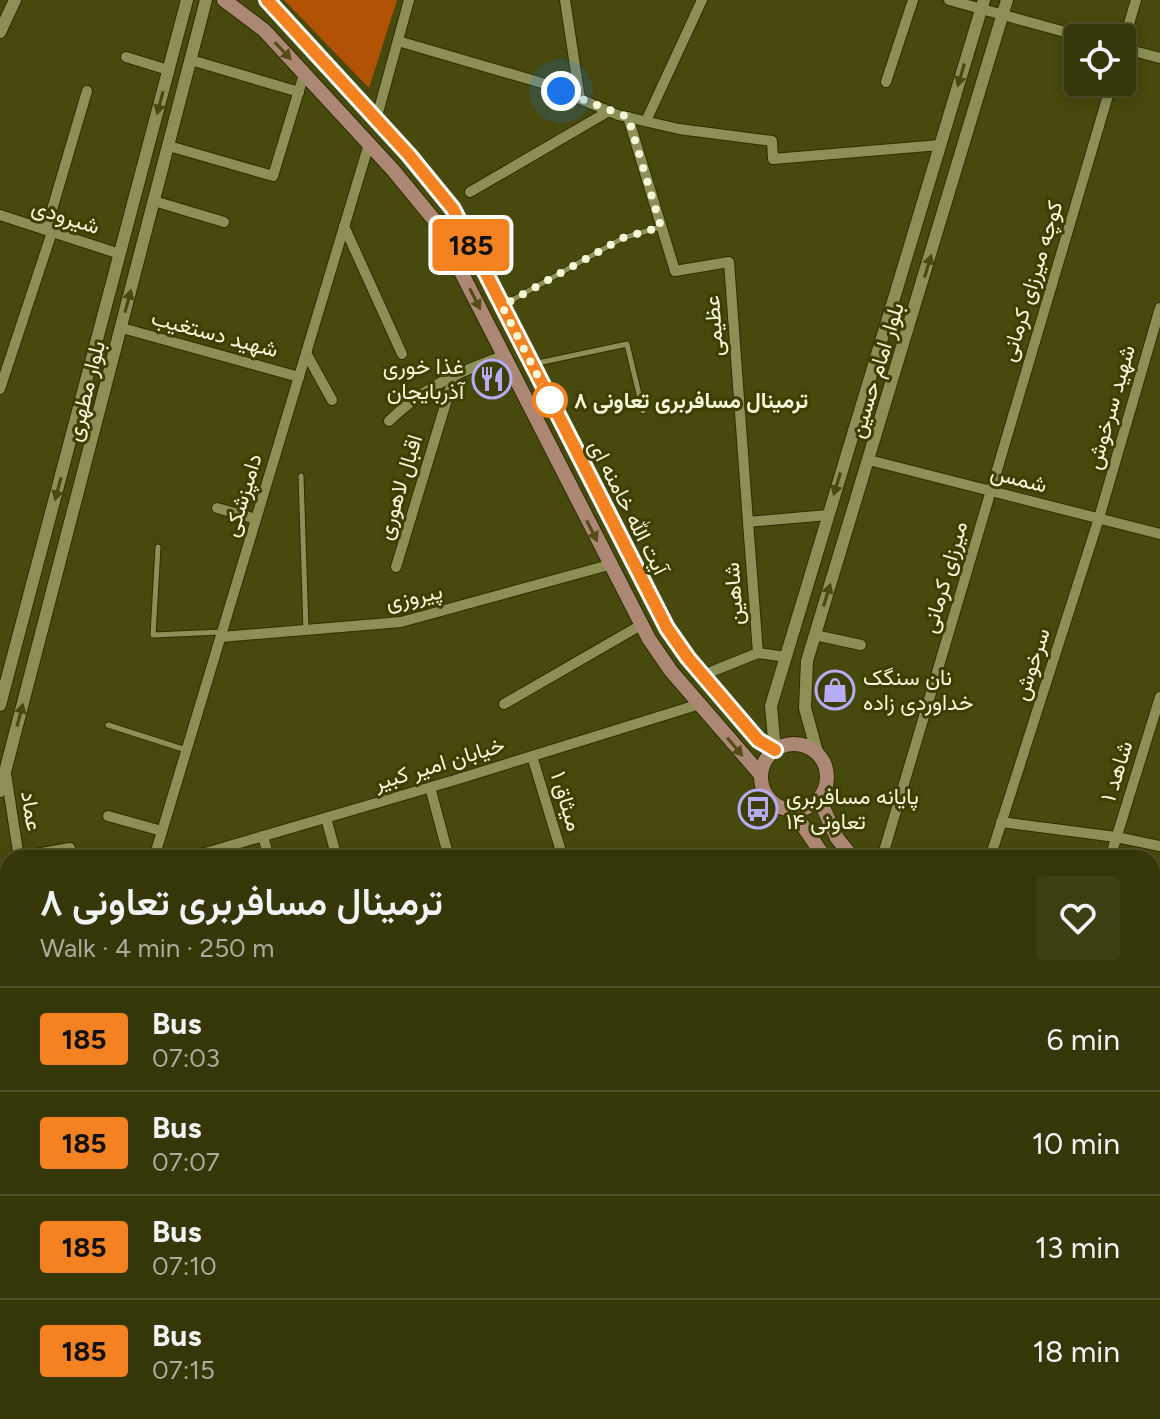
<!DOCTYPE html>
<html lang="en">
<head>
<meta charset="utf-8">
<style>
	:root { --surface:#363709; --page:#3d3f12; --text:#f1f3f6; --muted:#aaac9c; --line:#50512a }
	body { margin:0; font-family:Figtree,Vazirmatn,sans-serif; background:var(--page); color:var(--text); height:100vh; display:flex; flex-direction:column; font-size:30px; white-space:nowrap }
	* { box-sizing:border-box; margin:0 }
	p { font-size:26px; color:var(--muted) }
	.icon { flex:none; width:44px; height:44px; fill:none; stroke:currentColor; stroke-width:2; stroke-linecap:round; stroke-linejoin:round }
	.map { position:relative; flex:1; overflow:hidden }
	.details { position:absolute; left:0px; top:850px; width:1160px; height:570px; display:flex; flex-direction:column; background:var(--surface); border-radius:24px 24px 0 0; box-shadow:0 4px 12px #0003,0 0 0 2px var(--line) }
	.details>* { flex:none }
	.badge { padding:0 16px; border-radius:6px; font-size:28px; line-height:52px }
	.buttons { position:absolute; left:1064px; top:24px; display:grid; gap:16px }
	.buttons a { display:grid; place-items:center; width:72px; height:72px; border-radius:8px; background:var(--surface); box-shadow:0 4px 12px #0003,0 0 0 2px var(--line); font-size:40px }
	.you { position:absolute; width:40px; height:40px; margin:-20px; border:6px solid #fff; border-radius:50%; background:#1a73e8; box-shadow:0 0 0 12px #1a73e833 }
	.map>.badge { position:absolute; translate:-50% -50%; box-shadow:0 0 0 4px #fff }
	.round { display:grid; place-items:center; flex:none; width:84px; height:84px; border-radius:8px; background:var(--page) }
	.headline { display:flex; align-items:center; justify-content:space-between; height:136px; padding:0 40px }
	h1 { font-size:38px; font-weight:600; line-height:60px }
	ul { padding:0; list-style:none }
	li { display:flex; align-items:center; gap:24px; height:104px; padding:0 40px; border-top:2px solid var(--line) }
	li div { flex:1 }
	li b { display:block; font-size:30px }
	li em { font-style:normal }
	li .badge { min-width:88px; font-weight:700; text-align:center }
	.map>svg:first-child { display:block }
</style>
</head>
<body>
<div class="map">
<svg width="1160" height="1419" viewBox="0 0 1160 1419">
	<rect width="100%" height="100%" fill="#48490c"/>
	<polygon fill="#b15205" points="284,0 397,0 369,88"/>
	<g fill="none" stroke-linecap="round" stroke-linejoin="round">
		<g stroke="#330977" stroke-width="14">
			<polyline points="0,1409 4,1419"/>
			<polyline points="890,1419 903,1412"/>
		</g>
		<g stroke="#2e2e01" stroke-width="7">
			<g id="service">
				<polyline points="505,304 623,238 660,227"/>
				<polyline points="533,364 627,344 643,411"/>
				<polyline points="301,476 306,630"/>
				<polyline points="158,547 153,635 221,632"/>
				<polyline points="108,725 186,750"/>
			</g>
		</g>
		<g stroke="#2e2e01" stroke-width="12">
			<g id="minor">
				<polyline points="565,0 580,99"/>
				<polyline points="949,0 1087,38"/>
				<polyline points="398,41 542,83 618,115 679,129 772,141 773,159 940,145"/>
				<polyline points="1122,47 1136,0"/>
				<polyline points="1122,48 1160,58"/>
				<polyline points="126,57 168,70"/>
				<polyline points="191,60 299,92"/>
				<polyline points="886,82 913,0"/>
				<polyline points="628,117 675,271 729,262 748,522 828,515"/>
				<polyline points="376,120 409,0"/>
				<polyline points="646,121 702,0"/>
				<polyline points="169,146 273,176 304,74"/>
				<polyline points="470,192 609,111"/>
				<polyline points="154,201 224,222"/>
				<polyline points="0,215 120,254"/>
				<polyline points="344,226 402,354"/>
				<polyline points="46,230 87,91"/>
				<polyline points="122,328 299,377"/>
				<polyline points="306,353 332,400"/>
				<polyline points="0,389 52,232"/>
				<path d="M389 421C424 387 458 372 503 356"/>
				<polyline points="869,460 1160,534"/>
				<polyline points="217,508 256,519"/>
				<polyline points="396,567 455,373"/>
				<polyline points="815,635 861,645"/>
				<polyline points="221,637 401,622 609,565"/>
				<polyline points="758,653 786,657"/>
				<polyline points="703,675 758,653 748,522"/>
				<polyline points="504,704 641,625"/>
				<polyline points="532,756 563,858"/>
				<polyline points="6,774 19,858"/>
				<polyline points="430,787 449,858"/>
				<polyline points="108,816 162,831"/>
				<polyline points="326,818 337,858"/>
				<polyline points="1001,822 1116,837 1160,846"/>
				<polyline points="263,836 269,858"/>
				<polyline points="19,857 70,848"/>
				<polyline points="154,858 369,144"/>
				<polyline points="188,858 455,780 700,704"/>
				<polyline points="882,858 1112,82"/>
				<polyline points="990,858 1099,518 1160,308"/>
				<polyline points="1110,858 1160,697"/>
				<polyline points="1152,1122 1160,1121"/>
				<polyline points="0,1341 8,1354"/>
				<polyline points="27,1412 28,1419"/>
				<polyline points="131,1412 132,1419"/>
				<polyline points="356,1412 358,1419"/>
				<polyline points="480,1412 481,1419"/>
				<polyline points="600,1412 602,1419"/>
				<polyline points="692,1412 694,1419"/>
				<polyline points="786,1412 790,1419"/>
				<polyline points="1097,1412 1099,1419"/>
			</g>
		</g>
		<g stroke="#2e2e01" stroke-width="14">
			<g id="tertiary">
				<polyline points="0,32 15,0"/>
				<polyline points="0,705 187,0"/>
				<polyline points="775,750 771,706 984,0"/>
				<polyline points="817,752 805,708 807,661 1007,0"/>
				<polyline points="0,791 206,0"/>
				<polyline points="0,1303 8,1298"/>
				<polyline points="0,1314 8,1314"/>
				<polyline points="1152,1327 1160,1323"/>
				<polyline points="818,1419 832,1412"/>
				<polyline points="976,1419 990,1412"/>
			</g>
		</g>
		<g stroke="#2e2e01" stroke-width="16">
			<g id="secondary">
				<polyline points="224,0 264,30 393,170 435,221 649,639 671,671 761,775"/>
				<polyline points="267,0 409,155 453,209 667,628 688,658 758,740 775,750"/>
				<circle cx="794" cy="777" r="33"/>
				<polyline points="819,799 837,838 853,858"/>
				<polyline points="792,810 825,858"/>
				<polyline points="1152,1223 1160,1233"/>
				<polyline points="1152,1263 1160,1273"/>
			</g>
		</g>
		<use href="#service" stroke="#8d8f56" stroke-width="5"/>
		<use href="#minor" stroke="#8d8f56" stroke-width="10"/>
		<use href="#tertiary" stroke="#8d8f56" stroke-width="12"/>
		<use href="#secondary" stroke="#ac8874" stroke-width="14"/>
	</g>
	<defs><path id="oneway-solid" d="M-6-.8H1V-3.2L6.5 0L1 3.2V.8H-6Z" transform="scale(2)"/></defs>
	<g fill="#544d17">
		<use href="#oneway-solid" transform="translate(283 51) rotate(47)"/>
		<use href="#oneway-solid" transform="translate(475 299) rotate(63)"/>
		<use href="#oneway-solid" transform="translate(592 531) rotate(63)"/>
		<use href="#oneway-solid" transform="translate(735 747) rotate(50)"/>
	</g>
	<g fill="#4a4a0d">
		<use href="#oneway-solid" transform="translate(961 75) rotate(107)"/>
		<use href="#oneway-solid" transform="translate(160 103) rotate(105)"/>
		<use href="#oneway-solid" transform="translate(928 266) rotate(-73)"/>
		<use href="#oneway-solid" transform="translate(128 301) rotate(-75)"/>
		<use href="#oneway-solid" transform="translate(837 484) rotate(107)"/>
		<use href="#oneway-solid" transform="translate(58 489) rotate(105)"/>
		<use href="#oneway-solid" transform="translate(827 595) rotate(-73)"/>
		<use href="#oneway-solid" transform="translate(20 715) rotate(-75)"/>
	</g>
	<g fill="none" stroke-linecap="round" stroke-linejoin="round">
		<g stroke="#fff" stroke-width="18">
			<polyline id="line" points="267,0 409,155 453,209 667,628 688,658 758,740 775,750"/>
		</g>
		<use href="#line" stroke="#f58220" stroke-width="12"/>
		<polyline stroke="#f5f7d9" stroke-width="8" stroke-dasharray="0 14.4" points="550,400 502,306 623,238 661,227 628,117 561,91"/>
	</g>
	<defs>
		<g id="restaurant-ring" transform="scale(2)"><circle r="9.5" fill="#3e3e00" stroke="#b6acf8" stroke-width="1.5"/><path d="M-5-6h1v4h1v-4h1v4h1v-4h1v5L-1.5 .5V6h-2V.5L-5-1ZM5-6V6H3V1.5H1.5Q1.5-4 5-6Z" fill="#b6acf8"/></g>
		<g id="shop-ring" transform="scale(2)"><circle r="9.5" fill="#3e3e00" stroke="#b6acf8" stroke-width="1.5"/><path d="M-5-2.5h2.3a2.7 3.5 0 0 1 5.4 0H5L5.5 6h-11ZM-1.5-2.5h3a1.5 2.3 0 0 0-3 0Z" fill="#b6acf8"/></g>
		<g id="bus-ring" transform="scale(2)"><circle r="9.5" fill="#3e3e00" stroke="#b6acf8" stroke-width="1.5"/><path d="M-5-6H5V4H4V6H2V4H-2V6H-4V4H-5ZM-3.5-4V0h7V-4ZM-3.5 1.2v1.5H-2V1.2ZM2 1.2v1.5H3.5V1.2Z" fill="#b6acf8"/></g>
	</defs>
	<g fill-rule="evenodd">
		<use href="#restaurant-ring" x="492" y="379"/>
		<use href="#shop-ring" x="835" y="690"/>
		<use href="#bus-ring" x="758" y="809"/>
	</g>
	<circle fill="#fff" stroke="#f58220" stroke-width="4" cx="550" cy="400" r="16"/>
	<g text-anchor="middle" stroke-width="6" stroke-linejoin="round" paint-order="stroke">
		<g font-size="22" fill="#f5f7d9" stroke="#3e3e00">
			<text transform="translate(66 216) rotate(18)" y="8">شیرودی</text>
			<text transform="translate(1031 281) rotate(-73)" y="8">کوچه میرزای کرمانی</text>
			<text transform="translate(713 326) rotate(-94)" y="8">عظیمی</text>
			<text transform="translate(215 333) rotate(15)" y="8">شهید دستغیب</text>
			<text transform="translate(876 370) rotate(-73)" y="8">بلوار امام حسین</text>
			<text transform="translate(85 391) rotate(-76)" y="8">بلوار مطهری</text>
			<text transform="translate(1110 407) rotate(-74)" y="8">شهید سرخوش</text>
			<text transform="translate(1019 478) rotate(14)" y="8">شمس</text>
			<text transform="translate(399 487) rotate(-73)" y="8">اقبال لاهوری</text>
			<text transform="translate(242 495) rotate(-73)" y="8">دامپزشکی</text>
			<text transform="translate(629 507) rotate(63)" y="8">آیت الله خامنه ای</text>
			<text transform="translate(944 577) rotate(-74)" y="8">میرزای کرمانی</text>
			<text transform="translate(733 594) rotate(-94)" y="8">شاهین</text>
			<text transform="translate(414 596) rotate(-12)" y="8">پیروزی</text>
			<text transform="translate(1031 664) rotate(-72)" y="8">سرخوش</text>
			<text transform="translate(439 763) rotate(-17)" y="8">خیابان امیر کبیر</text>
			<text transform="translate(1116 771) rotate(-73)" y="8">شاهد ۱</text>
			<text transform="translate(567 801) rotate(73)" y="8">میثاق ۱</text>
			<text transform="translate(32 811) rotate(81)" y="8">عماد</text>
		</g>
		<g font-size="22" fill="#f5f7d9" stroke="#3e3e00" text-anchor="start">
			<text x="464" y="374" text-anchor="end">غذا خوری<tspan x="464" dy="25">آذربایجان</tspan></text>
			<text x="863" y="685">نان سنگک<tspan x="863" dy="25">خداوردی زاده</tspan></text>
			<text x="786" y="804">پایانه مسافربری<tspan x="786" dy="25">تعاونی ۱۴</tspan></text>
		</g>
		<g font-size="22" font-weight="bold" fill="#f5f7d9" stroke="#3e3e00" text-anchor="start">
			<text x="574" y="408">ترمینال مسافربری تعاونی ۸</text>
		</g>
	</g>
</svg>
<div class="buttons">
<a><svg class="icon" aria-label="locate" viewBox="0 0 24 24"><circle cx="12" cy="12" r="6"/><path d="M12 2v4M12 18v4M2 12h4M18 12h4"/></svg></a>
</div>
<div class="you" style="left:561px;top:91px"></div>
<b class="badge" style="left:471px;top:245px;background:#f58220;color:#111">185</b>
<section class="details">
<div class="headline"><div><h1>ترمینال مسافربری تعاونی ۸</h1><p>Walk · 4 min · 250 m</p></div><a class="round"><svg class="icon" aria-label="heart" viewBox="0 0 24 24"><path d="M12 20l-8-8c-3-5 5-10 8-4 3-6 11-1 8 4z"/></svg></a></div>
<ul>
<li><span class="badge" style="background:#f58220;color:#111">185</span><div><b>Bus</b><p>07:03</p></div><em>6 min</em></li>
<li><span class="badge" style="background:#f58220;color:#111">185</span><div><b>Bus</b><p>07:07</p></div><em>10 min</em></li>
<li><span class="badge" style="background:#f58220;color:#111">185</span><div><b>Bus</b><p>07:10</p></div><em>13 min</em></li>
<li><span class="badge" style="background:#f58220;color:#111">185</span><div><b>Bus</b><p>07:15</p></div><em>18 min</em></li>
</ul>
</section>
</div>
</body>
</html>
